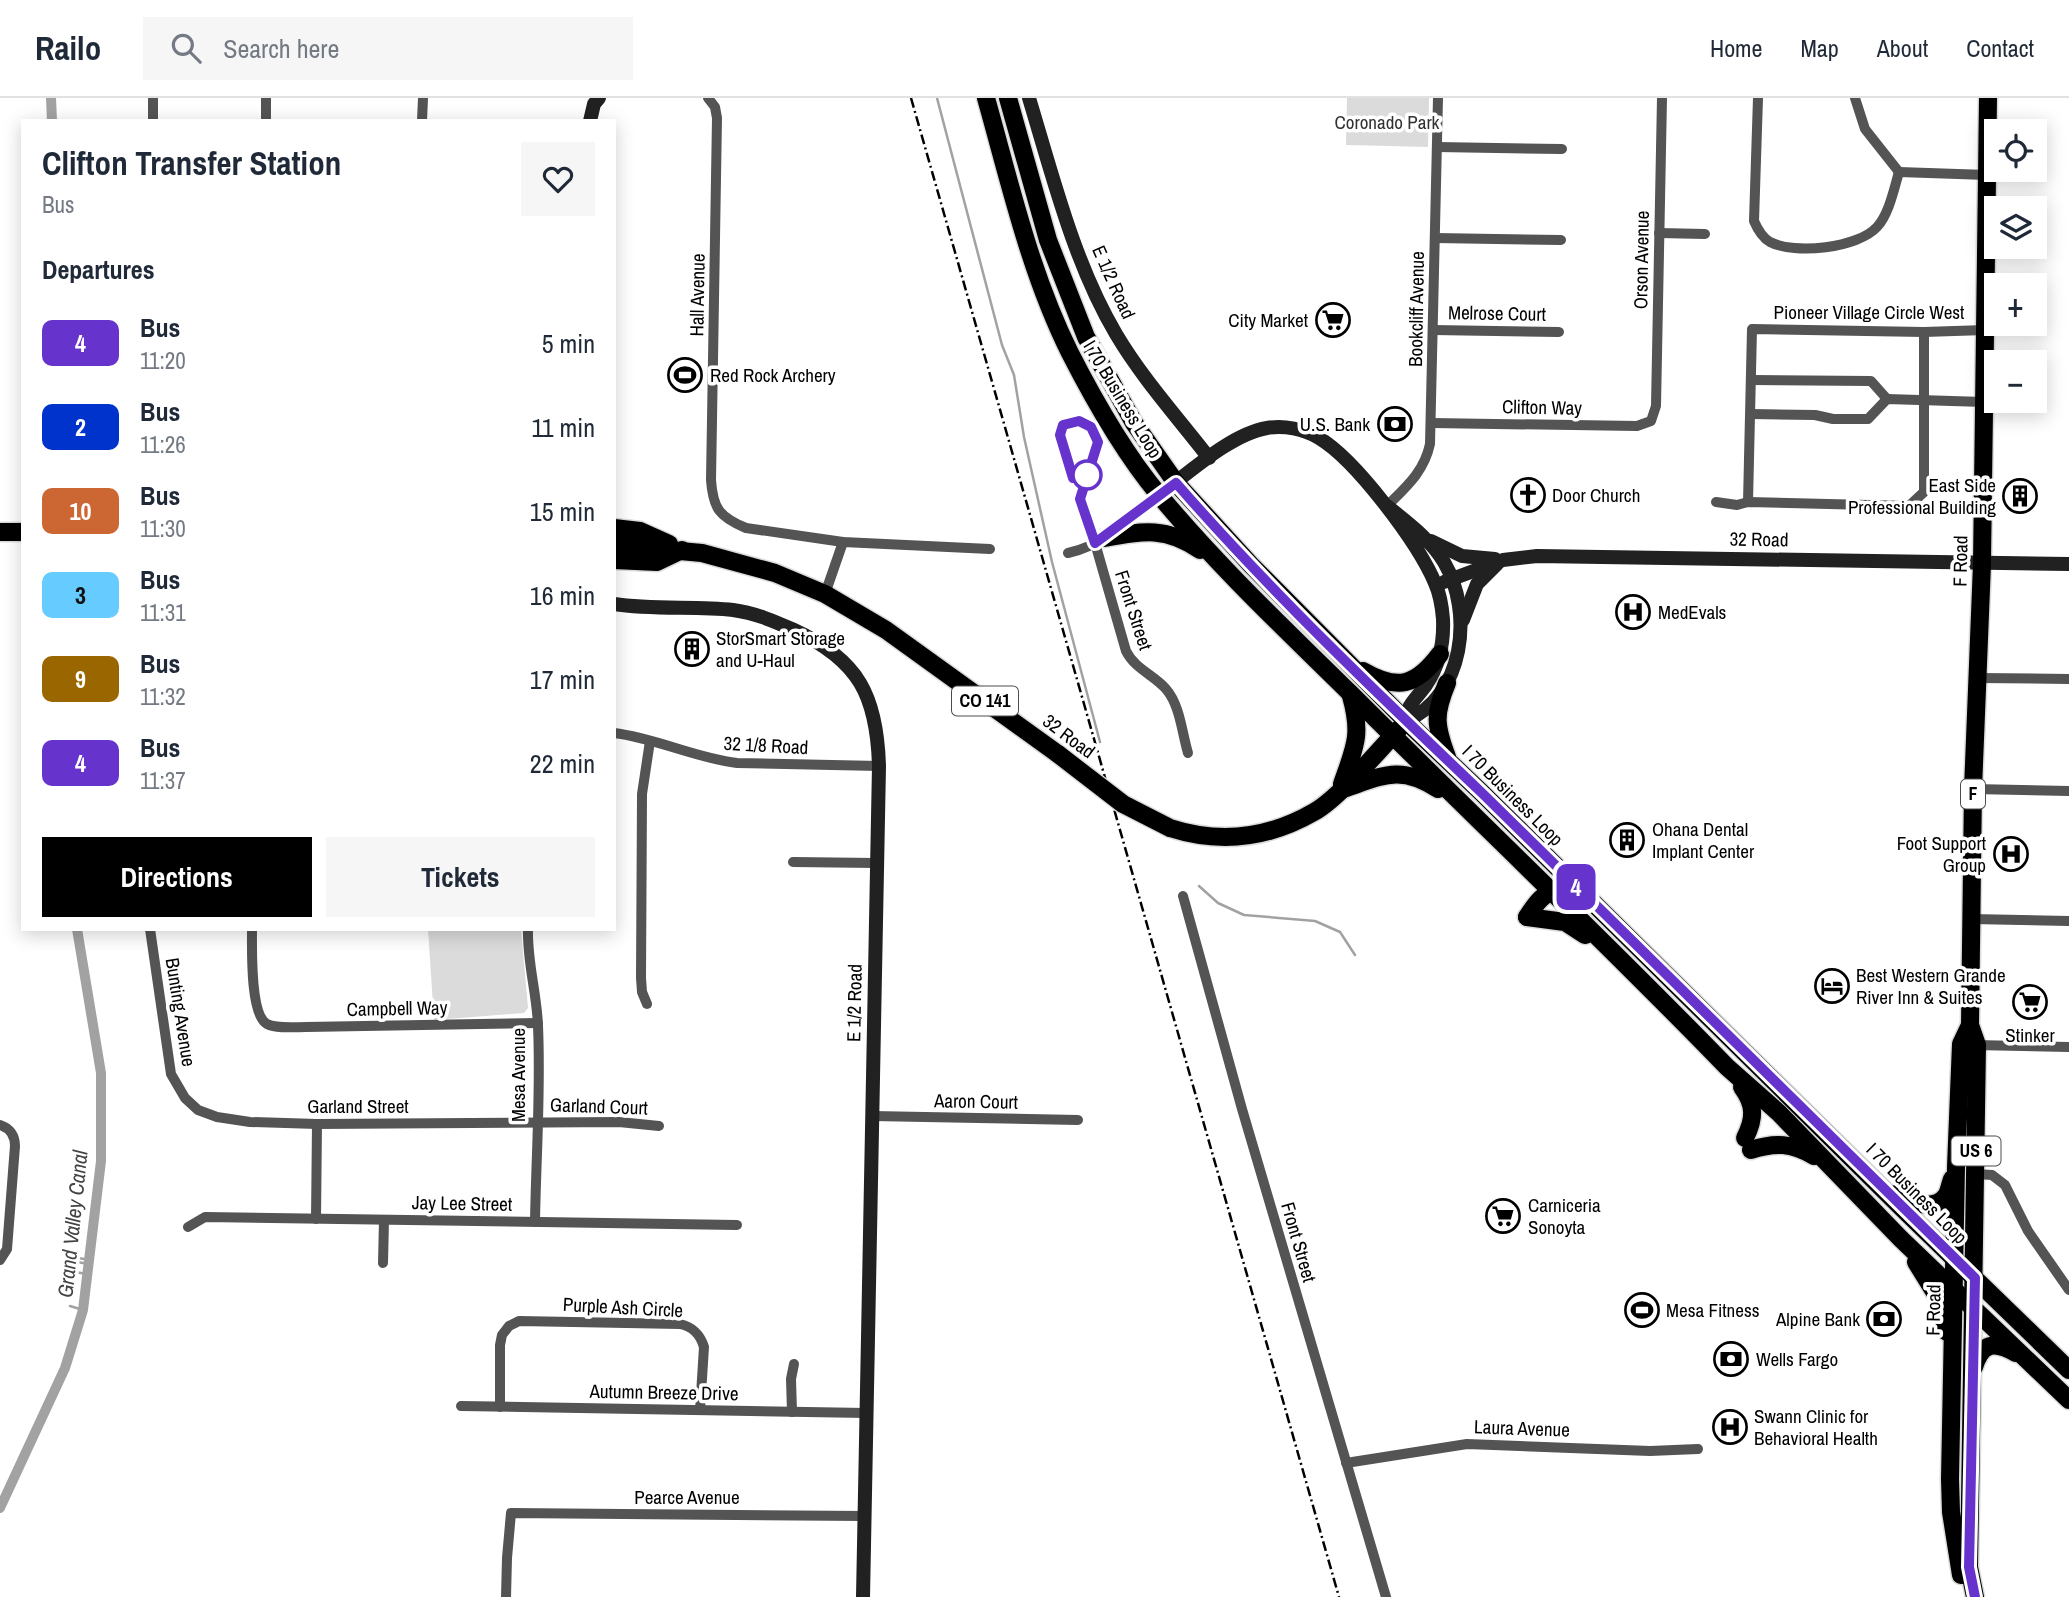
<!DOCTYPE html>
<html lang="en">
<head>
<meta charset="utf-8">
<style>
	:root { --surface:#fff; --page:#f6f6f7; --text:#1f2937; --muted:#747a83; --line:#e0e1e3; --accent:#000 }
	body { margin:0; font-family:"Archivo Narrow",sans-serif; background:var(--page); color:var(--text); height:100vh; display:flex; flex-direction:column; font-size:26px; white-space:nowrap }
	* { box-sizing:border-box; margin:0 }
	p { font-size:23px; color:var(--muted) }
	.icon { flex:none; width:38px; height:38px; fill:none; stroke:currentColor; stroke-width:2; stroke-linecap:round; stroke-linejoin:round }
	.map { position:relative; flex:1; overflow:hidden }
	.panel { position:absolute; left:21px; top:21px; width:595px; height:812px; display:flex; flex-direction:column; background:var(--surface); border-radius:0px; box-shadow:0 4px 18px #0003 }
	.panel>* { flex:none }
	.badge { padding:0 14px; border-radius:10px; font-size:24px; line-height:46px }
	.buttons { position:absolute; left:1984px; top:21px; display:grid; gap:14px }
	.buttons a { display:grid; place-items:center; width:63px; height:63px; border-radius:0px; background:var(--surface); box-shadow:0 4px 18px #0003; font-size:35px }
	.map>.badge { position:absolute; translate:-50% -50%; box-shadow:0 0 0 4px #fff }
	h2 { padding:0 21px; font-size:26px; line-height:63px }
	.round { display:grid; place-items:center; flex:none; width:74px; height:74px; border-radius:0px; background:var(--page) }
	.head { display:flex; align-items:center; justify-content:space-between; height:119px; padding:0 21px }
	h1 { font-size:33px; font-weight:800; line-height:52px }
	.button { display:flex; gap:14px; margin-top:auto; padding:14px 21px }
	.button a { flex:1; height:80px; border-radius:0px; background:var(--accent); color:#fff; font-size:28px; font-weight:800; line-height:80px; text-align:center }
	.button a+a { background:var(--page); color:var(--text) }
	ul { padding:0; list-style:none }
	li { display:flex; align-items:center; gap:21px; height:84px; padding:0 21px }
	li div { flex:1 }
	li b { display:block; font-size:26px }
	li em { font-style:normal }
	li .badge { min-width:77px; font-weight:700; text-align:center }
	header { display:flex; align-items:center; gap:42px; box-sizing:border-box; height:98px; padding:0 35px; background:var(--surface); border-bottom:2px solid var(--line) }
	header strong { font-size:33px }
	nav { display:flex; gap:38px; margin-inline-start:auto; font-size:24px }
	.search { width:490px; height:63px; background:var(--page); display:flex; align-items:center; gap:18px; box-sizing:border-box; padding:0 24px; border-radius:0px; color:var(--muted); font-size:26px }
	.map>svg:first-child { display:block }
</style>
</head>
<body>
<header>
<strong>Railo</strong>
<div class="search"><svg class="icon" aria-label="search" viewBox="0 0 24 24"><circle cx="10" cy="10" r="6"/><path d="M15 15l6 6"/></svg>Search here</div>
<nav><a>Home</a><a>Map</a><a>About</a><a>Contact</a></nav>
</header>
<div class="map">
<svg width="2069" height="1499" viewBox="0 0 2069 1499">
	<rect width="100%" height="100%" fill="#fff"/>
	<g fill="#dbdbdb">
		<polygon points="1347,0 1429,0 1428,49 1346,47"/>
		<polygon points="428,831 521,831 528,910 524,915 434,922"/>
	</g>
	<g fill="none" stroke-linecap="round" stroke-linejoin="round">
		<g stroke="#a2a2a2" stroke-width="2.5">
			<polyline points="937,0 1002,247 1014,277 1024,339 1052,464 1100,644"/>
			<polyline points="1199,788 1218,805 1244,817 1315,823 1340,834 1355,857"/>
			<polyline points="79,1160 89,1162"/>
			<polyline points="77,1164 89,1166"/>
			<polyline points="75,1174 87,1176"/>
			<polyline points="70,1208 83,1212"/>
		</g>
		<g stroke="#a2a2a2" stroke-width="10">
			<polyline points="51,0 52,23"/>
			<polyline points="0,1410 65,1270 83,1212 101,1063 101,975 77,831"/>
		</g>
		<g stroke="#dbdbdb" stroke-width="21">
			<g id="primary">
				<path d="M986 0C1010 85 1030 175 1070 255 1095 304 1124 355 1159 397 1218 468 1285 531 1350 595 1475 720 1604 842 1727 969L1779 1015 1901 1141 2069 1302"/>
				<polyline points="1008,0 1048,142 1086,239 1134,325 1176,385 1251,467 1406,623 1482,695 1903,1111 2069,1272"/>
				<polyline points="614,430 640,433 669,446"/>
				<polyline points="0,434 23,434"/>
				<path d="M1104 440C1142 433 1166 428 1200 452"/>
				<polyline points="614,447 702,455 775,475 825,496 886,532 1058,656"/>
				<polyline points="614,462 657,464 682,452"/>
				<path d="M1363 573C1398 593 1416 588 1440 556"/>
				<path d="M1447 659C1435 627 1434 616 1447 585"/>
				<path d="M1342 686C1355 649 1362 637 1351 598"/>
				<path d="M1343 691C1382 678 1400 666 1438 691"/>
				<path d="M1170 730C1220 746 1269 740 1314 714 1339 700 1378 653 1399 631"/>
				<polyline points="1527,819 1565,824 1585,837"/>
				<path d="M1527 819C1536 805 1544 794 1560 790"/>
				<path d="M1742 989C1755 1007 1755 1020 1745 1040"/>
				<path d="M1751 1052C1775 1044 1792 1045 1814 1058"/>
				<path d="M1896 1096C1910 1104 1933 1115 1946 1098 1949 1094 1950 1086 1952 1081"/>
				<polyline points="1916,1164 1937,1198 1947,1234"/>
				<path d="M1974 1269C1982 1244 1994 1243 2016 1255"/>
				<polyline points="1961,1477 1951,1414 1950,1381 1956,1069 1961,946 1970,927"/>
				<polyline points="1975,1499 1969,1469 1977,947 1970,927 1973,691 1982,466 1988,0"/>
			</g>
		</g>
		<g stroke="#545454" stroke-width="10">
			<path d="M708 0 715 9 717 20 711 382C713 410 719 419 746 430L843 444 990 451"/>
			<path d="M1758 0 1754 123C1757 130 1763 140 1770 144 1795 157 1858 150 1877 129 1889 116 1894 91 1899 74"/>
			<polyline points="1855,0 1865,31 1899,74"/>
			<polyline points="153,23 153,0"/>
			<polyline points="266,23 266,0"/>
			<polyline points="422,23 423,0"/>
			<polyline points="1437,49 1562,51"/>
			<polyline points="1899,74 1987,77"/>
			<polyline points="1659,135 1705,136"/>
			<polyline points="1435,140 1561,142"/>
			<polyline points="1433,232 1559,234"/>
			<polyline points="1752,282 1871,283 1887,301"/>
			<polyline points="1751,316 1815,317 1833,321 1868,321 1887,301 1984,304"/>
			<polyline points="1432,325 1637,328 1651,323 1656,308 1662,0"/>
			<polyline points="1716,404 1737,407 1748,404 1909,408 1924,394 1924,234"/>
			<polyline points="1748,404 1752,231 1924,234 1985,232"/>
			<path d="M1387 408C1406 389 1424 374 1430 346L1438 0"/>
			<path d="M1095 445 1126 553C1135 571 1154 577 1166 591 1180 607 1182 635 1188 655"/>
			<path d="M1068 455C1103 448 1133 420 1159 397"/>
			<polyline points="825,496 843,444"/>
			<polyline points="1978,580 2069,581"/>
			<path d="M614 635C656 640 695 660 737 665L879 668"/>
			<polyline points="1973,691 2069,693"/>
			<polyline points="793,764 876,765"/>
			<polyline points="1183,798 1242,1011 1386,1499"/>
			<polyline points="1971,821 2069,823"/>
			<polyline points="150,831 171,976 185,1000 198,1012 217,1019 250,1024 317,1026 619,1024 659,1028"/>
			<path d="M252 831C252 850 250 917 267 926 277 931 295 929 306 929L538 925"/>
			<path d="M528 831C527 864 537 896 538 928 541 993 536 1059 535 1124"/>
			<polyline points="647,906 642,894 641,880 642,696 650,643"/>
			<polyline points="1974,947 2069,949"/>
			<polyline points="872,1018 1078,1022"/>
			<path d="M0 1027C10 1030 15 1038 15 1048L7 1151 0 1162"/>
			<polyline points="1976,1076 1992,1077 2005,1087 2028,1133 2069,1192"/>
			<polyline points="316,1121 317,1026"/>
			<polyline points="188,1129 205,1119 737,1127"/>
			<polyline points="383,1165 384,1122"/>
			<polyline points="461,1308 866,1315"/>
			<path d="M500 1309V1247L502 1237 509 1228 519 1223 680 1226C693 1229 700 1236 704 1249L700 1312"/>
			<polyline points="792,1314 791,1281 794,1266"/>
			<polyline points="1346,1365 1467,1346 1650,1353 1698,1351"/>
			<polyline points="506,1499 507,1460 511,1415 864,1418"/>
		</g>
		<g stroke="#212121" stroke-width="14">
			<path d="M1029 0C1053 79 1074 165 1116 236 1142 280 1178 320 1209 360"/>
			<polyline points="590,23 594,6 599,0"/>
			<path d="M1159 397C1189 375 1231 336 1267 330 1284 327 1304 331 1319 340 1356 362 1418 445 1435 485 1440 496 1442 509 1443 521 1444 544 1439 568 1426 587 1417 600 1406 607 1406 623 1464 598 1474 515 1444 464 1430 441 1408 425 1387 408"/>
			<polyline points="1431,443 1462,458 1495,461"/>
			<polyline points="1444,484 1503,462 1537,458 2069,466"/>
			<path d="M614 506C653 512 694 508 733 512 755 515 774 523 794 532 859 562 877 598 879 668L863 1499"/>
			<polyline points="1463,522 1477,486 1497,466"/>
		</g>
		<use href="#primary" stroke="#000" stroke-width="18"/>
		<polyline stroke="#000" stroke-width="2.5" stroke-dasharray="10 3.5 2 3.5" stroke-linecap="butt" points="911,0 1339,1499"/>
		<g stroke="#dbdbdb" stroke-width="21" stroke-linecap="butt">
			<polyline id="primary-bridge" points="1058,656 1123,706 1170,730"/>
		</g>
		<use href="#primary-bridge" stroke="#000" stroke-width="18"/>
	</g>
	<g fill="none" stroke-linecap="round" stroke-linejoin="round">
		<g stroke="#fff" stroke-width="16">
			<path id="line" d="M1073 380 1060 337 1063 327 1079 323 1091 329 1098 344 1080 401 1095 445 1176 385C1271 494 1377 595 1482 695L1975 1180 1969 1469 1975 1499"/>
		</g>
		<use href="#line" stroke="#63c" stroke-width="10"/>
	</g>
	<defs>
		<g id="supermarket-ring" transform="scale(1.75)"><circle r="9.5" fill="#fff" stroke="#000" stroke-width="1.5"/><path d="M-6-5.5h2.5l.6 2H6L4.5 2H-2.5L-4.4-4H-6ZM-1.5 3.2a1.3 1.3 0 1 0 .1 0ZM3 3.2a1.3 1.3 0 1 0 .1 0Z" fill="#000"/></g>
		<g id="stadium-ring" transform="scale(1.75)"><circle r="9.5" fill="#fff" stroke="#000" stroke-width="1.5"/><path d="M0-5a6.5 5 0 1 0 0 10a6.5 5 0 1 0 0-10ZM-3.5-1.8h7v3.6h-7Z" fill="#000"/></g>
		<g id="bank-ring" transform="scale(1.75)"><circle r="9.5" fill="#fff" stroke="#000" stroke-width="1.5"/><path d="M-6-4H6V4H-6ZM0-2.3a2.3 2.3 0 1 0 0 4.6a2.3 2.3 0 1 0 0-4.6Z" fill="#000"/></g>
		<g id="church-ring" transform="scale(1.75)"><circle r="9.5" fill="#fff" stroke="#000" stroke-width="1.5"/><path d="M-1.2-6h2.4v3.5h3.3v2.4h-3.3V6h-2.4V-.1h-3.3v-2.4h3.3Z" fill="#000"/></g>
		<g id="building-ring" transform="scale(1.75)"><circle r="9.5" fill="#fff" stroke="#000" stroke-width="1.5"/><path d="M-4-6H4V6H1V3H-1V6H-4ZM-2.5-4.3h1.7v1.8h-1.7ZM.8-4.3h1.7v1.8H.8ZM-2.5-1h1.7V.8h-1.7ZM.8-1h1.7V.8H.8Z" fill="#000"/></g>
		<g id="hospital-ring" transform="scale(1.75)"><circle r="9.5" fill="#fff" stroke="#000" stroke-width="1.5"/><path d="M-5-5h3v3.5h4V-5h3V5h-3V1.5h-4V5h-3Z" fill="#000"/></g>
		<g id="hotel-ring" transform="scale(1.75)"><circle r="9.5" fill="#fff" stroke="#000" stroke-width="1.5"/><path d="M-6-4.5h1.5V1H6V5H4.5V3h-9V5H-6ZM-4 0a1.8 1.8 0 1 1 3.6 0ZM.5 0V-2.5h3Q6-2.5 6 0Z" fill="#000"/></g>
	</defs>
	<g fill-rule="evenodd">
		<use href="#supermarket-ring" x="1333" y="222"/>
		<use href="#stadium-ring" x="685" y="277"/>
		<use href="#bank-ring" x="1395" y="326"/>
		<use href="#church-ring" x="1528" y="397"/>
		<use href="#building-ring" x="2020" y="398"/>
		<use href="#hospital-ring" x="1633" y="514"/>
		<use href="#building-ring" x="692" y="551"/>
		<use href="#building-ring" x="1627" y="742"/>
		<use href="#hospital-ring" x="2011" y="756"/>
		<use href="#hotel-ring" x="1832" y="888"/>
		<use href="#supermarket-ring" x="2030" y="904"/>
		<use href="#supermarket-ring" x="1503" y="1118"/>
		<use href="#stadium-ring" x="1642" y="1212"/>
		<use href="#bank-ring" x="1884" y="1221"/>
		<use href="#bank-ring" x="1731" y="1261"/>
		<use href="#hospital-ring" x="1730" y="1329"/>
	</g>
	<circle fill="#fff" stroke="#63c" stroke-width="3.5" cx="1087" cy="377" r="14"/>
	<g text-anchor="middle" stroke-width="7" stroke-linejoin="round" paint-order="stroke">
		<g fill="#fff" stroke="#4c4c4c" stroke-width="2">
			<rect x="952" y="588.5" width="66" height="29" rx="5"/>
			<rect x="1961" y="681.5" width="24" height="29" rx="5"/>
			<rect x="1951.5" y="1038.5" width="49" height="29" rx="5"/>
		</g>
		<g font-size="18" font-weight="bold" fill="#000">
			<text x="985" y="609">CO 141</text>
			<text x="1973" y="702">F</text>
			<text x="1976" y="1059">US 6</text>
		</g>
		<g font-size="19" fill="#323232" stroke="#fff">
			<text x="1387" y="31">Coronado Park</text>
		</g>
		<g font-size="19" fill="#000" stroke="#fff">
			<text transform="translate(1641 162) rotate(-89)" y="7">Orson Avenue</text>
			<text transform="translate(1114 184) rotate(66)" y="7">E 1/2 Road</text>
			<text transform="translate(697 197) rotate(-89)" y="7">Hall Avenue</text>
			<text transform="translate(1416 211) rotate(-89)" y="7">Bookcliff Avenue</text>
			<text x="1869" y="221">Pioneer Village Circle West</text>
			<text transform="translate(1497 215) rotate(1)" y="7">Melrose Court</text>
			<text transform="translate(1123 301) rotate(59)" y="7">I 70 Business Loop</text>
			<text transform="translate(1542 309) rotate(1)" y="7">Clifton Way</text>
			<text transform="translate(1759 441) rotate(1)" y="7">32 Road</text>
			<text transform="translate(1960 463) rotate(-89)" y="7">F Road</text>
			<text transform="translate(1134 512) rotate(72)" y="7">Front Street</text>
			<text transform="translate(1069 638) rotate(37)" y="7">32 Road</text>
			<text transform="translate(766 647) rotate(3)" y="7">32 1/8 Road</text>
			<text transform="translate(1513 697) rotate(45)" y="7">I 70 Business Loop</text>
			<text transform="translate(854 905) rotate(-89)" y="7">E 1/2 Road</text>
			<text transform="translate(397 910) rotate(-1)" y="7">Campbell Way</text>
			<text transform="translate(181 914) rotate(81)" y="7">Bunting Avenue</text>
			<text transform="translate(518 977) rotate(-90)" y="7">Mesa Avenue</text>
			<text transform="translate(976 1003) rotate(1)" y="7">Aaron Court</text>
			<text x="358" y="1015">Garland Street</text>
			<text transform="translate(599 1008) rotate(2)" y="7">Garland Court</text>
			<text transform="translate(1917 1095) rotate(45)" y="7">I 70 Business Loop</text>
			<text transform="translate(462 1105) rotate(1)" y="7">Jay Lee Street</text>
			<text transform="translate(1299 1144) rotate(74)" y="7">Front Street</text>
			<text transform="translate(623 1209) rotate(3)" y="7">Purple Ash Circle</text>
			<text transform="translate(1933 1212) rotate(-89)" y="7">F Road</text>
			<text transform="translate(664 1294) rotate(1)" y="7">Autumn Breeze Drive</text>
			<text transform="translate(1522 1330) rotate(2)" y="7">Laura Avenue</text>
			<text x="687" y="1406">Pearce Avenue</text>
		</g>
		<g font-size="19" fill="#000" stroke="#fff" text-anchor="start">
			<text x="1308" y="229" text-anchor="end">City Market</text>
			<text x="710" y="284">Red Rock Archery</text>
			<text x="1370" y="333" text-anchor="end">U.S. Bank</text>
			<text x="1996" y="394" text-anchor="end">East Side<tspan x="1996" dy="22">Professional Building</tspan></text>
			<text x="1552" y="404">Door Church</text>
			<text x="1658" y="521">MedEvals</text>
			<text x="716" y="547">StorSmart Storage<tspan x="716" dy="22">and U-Haul</tspan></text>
			<text x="1652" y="738">Ohana Dental<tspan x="1652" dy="22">Implant Center</tspan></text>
			<text x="1986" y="752" text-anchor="end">Foot Support<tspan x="1986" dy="22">Group</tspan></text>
			<text x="1856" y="884">Best Western Grande<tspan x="1856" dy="22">River Inn &amp; Suites</tspan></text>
			<text x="2030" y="944" text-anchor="middle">Stinker</text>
			<text x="1528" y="1114">Carniceria<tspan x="1528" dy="22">Sonoyta</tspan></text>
			<text x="1666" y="1219">Mesa Fitness</text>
			<text x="1860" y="1228" text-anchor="end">Alpine Bank</text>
			<text x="1756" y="1268">Wells Fargo</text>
			<text x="1754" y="1325">Swann Clinic for<tspan x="1754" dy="22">Behavioral Health</tspan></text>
		</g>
		<g font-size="21" font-style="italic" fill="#434343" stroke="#fff">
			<text transform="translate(73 1126) rotate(-84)" y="7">Grand Valley Canal</text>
		</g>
	</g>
</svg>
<div class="buttons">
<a><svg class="icon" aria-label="locate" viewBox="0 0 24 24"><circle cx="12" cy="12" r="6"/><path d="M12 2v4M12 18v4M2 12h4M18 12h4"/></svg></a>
<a><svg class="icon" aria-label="layers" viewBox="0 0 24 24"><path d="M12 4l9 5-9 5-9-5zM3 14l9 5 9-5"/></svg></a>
<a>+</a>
<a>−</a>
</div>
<b class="badge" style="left:1576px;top:789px;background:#63c;color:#fff">4</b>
<section class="panel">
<div class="head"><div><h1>Clifton Transfer Station</h1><p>Bus</p></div><a class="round"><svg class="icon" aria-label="heart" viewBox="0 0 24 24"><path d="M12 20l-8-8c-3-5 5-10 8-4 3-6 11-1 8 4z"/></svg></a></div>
<h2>Departures</h2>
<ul>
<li><span class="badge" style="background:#63c;color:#fff">4</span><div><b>Bus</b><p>11:20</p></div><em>5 min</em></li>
<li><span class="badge" style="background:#03c;color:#fff">2</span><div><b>Bus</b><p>11:26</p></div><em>11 min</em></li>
<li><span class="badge" style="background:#c63;color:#fff">10</span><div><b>Bus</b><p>11:30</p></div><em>15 min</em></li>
<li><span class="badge" style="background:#6cf;color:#111">3</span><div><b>Bus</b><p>11:31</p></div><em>16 min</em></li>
<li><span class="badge" style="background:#960;color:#fff">9</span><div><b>Bus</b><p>11:32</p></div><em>17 min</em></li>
<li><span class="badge" style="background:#63c;color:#fff">4</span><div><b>Bus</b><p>11:37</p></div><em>22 min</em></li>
</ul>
<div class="button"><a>Directions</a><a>Tickets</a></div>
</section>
</div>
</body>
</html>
